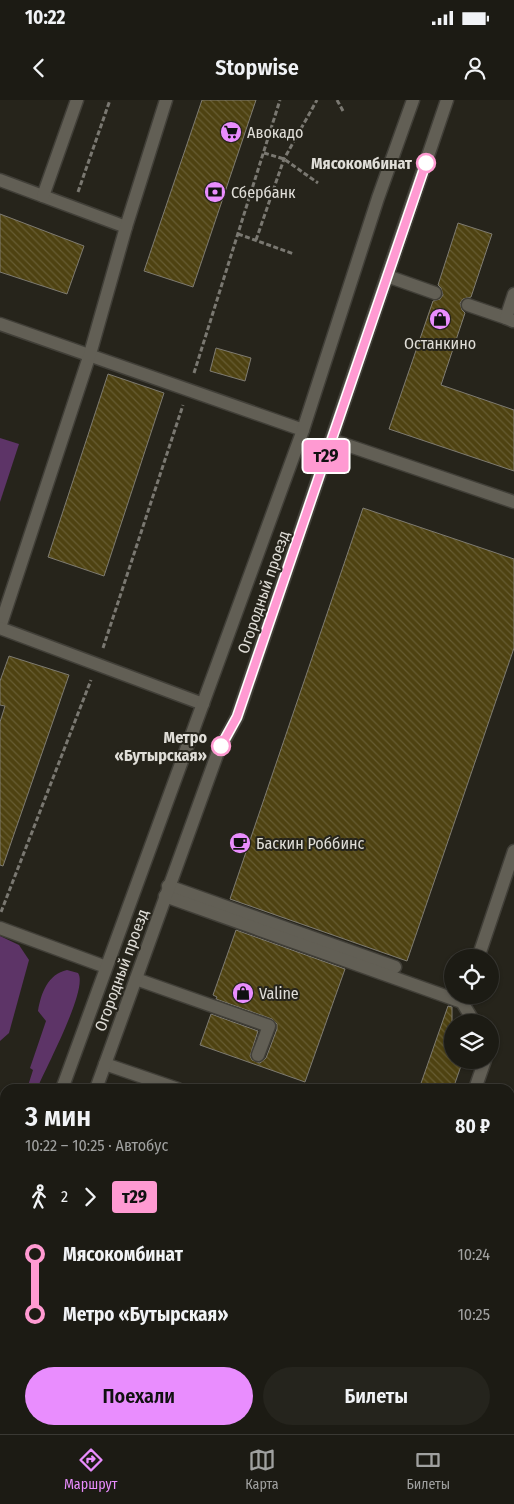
<!DOCTYPE html>
<html lang="ru">
<head>
<meta charset="utf-8">
<style>
	:root { --surface:#1c1b14; --page:#25241d; --text:#f1f3f6; --muted:#a0a1a0; --line:#3a3934; --accent:#e98dfe }
	body { margin:0; font-family:"Fira Sans Condensed",sans-serif; background:var(--page); color:var(--text); height:100vh; display:flex; flex-direction:column; font-size:19px; white-space:nowrap }
	* { box-sizing:border-box; margin:0 }
	p { font-size:16px; color:var(--muted) }
	.icon { flex:none; width:28px; height:28px; fill:none; stroke:currentColor; stroke-width:2; stroke-linecap:round; stroke-linejoin:round }
	.map { position:relative; flex:1; overflow:hidden }
	.side { position:absolute; left:0px; top:984px; width:515px; height:351px; display:flex; flex-direction:column; background:var(--surface); border-radius:15px 15px 0 0; box-shadow:0 1px 4px #0004,0 0 0 1px var(--line) }
	.side>* { flex:none }
	.badge { padding:0 10px; border-radius:4px; font-size:18px; line-height:32px }
	.buttons { position:absolute; left:444px; top:849px; display:grid; gap:10px }
	.buttons a { display:grid; place-items:center; width:55px; height:55px; border-radius:50%; background:var(--surface); box-shadow:0 1px 4px #0004,0 0 0 1px var(--line); font-size:25px }
	.map>.badge { position:absolute; translate:-50% -50%; box-shadow:0 0 0 2px #fff }
	.legs { display:flex; align-items:center; gap:8px; height:55px; padding:0 25px; font-size:16px }
	.legs p { margin-inline-start:auto }
	.overview { display:flex; align-items:center; justify-content:space-between; height:85px; padding:0 25px }
	h1 { font-size:28px; font-weight:600; line-height:38px }
	.action { display:flex; gap:10px; margin-top:auto; padding:10px 25px }
	.action a { flex:1; height:58px; border-radius:30px; background:var(--accent); color:#111; font-size:20px; font-weight:600; line-height:58px; text-align:center }
	.action a+a { background:var(--page); color:var(--text) }
	ul { padding:0 25px; list-style:none }
	li { display:flex; align-items:center; gap:18px; height:60px; font-size:19px }
	li i { display:grid; place-items:center; width:8px; height:100%; margin:0 6px; background:currentColor }
	li i::after { content:''; width:12px; height:12px; margin:-6px; border:4px solid; border-radius:50%; background:var(--surface) }
	li p { margin-inline-start:auto }
	li:first-child i { background:linear-gradient(#0000 50%,currentColor 0) }
	li:last-child i { background:linear-gradient(currentColor 50%,#0000 0) }
	.status { display:flex; justify-content:space-between; align-items:center; height:35px; padding:0 25px; background:var(--surface); direction:ltr }
	.status svg { height:14px; fill:currentColor }
	header { display:flex; justify-content:space-between; align-items:center; height:65px; padding:0 25px; background:var(--surface); font-size:22px; font-weight:600 }
	.tab-bar { display:flex; justify-content:space-around; align-items:center; height:70px; border-top:1px solid var(--line); background:var(--surface); font-size:14px; color:var(--muted) }
	.tab-bar a { display:grid; justify-items:center; gap:2px }
	.tab-bar .selected { color:var(--accent) }
	.map>svg:first-child { display:block }
</style>
</head>
<body>
<div class="status"><b>10:22</b><svg viewBox="0 0 49 12"><path d="M0 12V9h3v3zM5 12V6h3v6zM10 12V3h3v9zM15 12V0h3v12zM26 1h20v11H26zM47 4h2v5h-2z"/></svg></div>
<header><svg class="icon" aria-label="back" viewBox="0 0 24 24"><path d="M15 5l-7 7 7 7"/></svg>Stopwise<svg class="icon" aria-label="person" viewBox="0 0 24 24"><circle cx="12" cy="8" r="4"/><path d="M4 21q1-7 8-7t8 7"/></svg></header>
<div class="map">
<svg width="514" height="1334" viewBox="0 0 514 1334">
	<defs>
		<pattern id="building-back-hatch" width="6" height="6" patternUnits="userSpaceOnUse" patternTransform="scale(1.25)"><rect width="6" height="6" fill="#4e4211"/><path d="M-1 5l2 2M0 0l6 6M5-1l2 2" fill="none" stroke="#675d33"/></pattern>
	</defs>
	<rect width="100%" height="100%" fill="#26241b"/>
	<g fill="#5d3467">
		<polygon points="0,338 19,344 0,402"/>
		<polygon points="0,836 19,845 29,860 9,933 0,941"/>
		<path d="M67 870 78 873C89 888 45 969 37 989H27L33 970 30 968 46 921 38 911C41 893 48 874 67 870Z"/>
	</g>
	<g fill="url(#building-back-hatch)" stroke="#7e7b71">
		<polygon points="202,0 256,0 193,187 144,171"/>
		<polygon points="0,114 84,146 67,194 0,172"/>
		<polygon points="458,123 492,134 471,197 463,199 460,203 462,210 465,213 441,285 514,310 514,371 389,329 433,201 440,199 443,195 441,188 438,185"/>
		<polygon points="216,248 251,258 245,281 210,271"/>
		<polygon points="108,274 164,293 104,476 48,457"/>
		<polygon points="363,408 514,459 514,548 407,861 230,799"/>
		<polygon points="9,556 69,575 3,766 0,765 0,622 5,606 0,605 0,581"/>
		<polygon points="236,830 345,869 305,982 200,945 211,914 258,931 250,956 252,960 260,963 266,958 277,929 277,924 272,919 216,899 217,897 213,895"/>
		<polygon points="448,906 452,907 452,960 463,960 453,989 419,989"/>
	</g>
	<g fill="none" stroke-linecap="round" stroke-linejoin="round">
		<g stroke="#413f38" stroke-width="15">
			<g id="lane">
				<polyline points="0,80 126,127"/>
				<polyline points="43,96 77,0"/>
				<polyline points="387,176 435,193"/>
				<polyline points="468,205 506,218"/>
				<polyline points="513,221 506,218 514,194"/>
				<polyline points="0,224 303,330"/>
				<polyline points="332,340 514,402"/>
				<polyline points="0,527 90,254 126,127 166,0"/>
				<polyline points="0,528 203,604"/>
				<polyline points="168,786 395,867"/>
				<polyline points="165,796 462,902 474,922"/>
				<polyline points="0,828 106,867"/>
				<polyline points="478,858 514,751"/>
				<polyline points="136,879 269,926 258,955"/>
				<polyline points="105,964 178,989"/>
				<polyline points="475,989 485,960"/>
			</g>
		</g>
		<g stroke="#413f38" stroke-width="15">
			<g id="street">
				<polyline points="0,1319 5,1323"/>
				<polyline points="16,1330 24,1334"/>
			</g>
		</g>
		<g stroke="#413f38" stroke-width="15">
			<g id="secondary">
				<polyline points="62,989 303,330 378,98 413,0"/>
				<polyline points="96,989 218,652 237,617 447,0"/>
				<polyline points="0,1154 5,1140"/>
				<polyline points="0,1261 5,1247"/>
			</g>
		</g>
		<g stroke="#7a7871" stroke-width="3" stroke-dasharray="5 2.5" stroke-linecap="butt">
			<polyline points="337,0 343,11"/>
			<polyline points="264,53 284,59 318,83"/>
			<polyline points="78,92 110,0"/>
			<polyline points="238,134 294,154"/>
			<polyline points="256,140 284,59 317,0"/>
			<polyline points="194,273 280,0"/>
			<polyline points="103,548 183,305"/>
			<polyline points="1,812 91,580"/>
			<polyline points="129,1330 141,1334"/>
		</g>
		<use href="#lane" stroke="#625f55" stroke-width="12"/>
		<use href="#street" stroke="#625f55" stroke-width="12"/>
		<use href="#secondary" stroke="#625f55" stroke-width="12"/>
	</g>
	<g fill="none" stroke-linecap="round" stroke-linejoin="round">
		<g stroke="#fff" stroke-width="11">
			<polyline id="line-1" points="221,646 237,617 426,63"/>
		</g>
		<use href="#line-1" stroke="#ff9ad2" stroke-width="8"/>
	</g>
	<defs>
		<g id="supermarket-disc" transform="scale(1.125)"><circle r="9.5" fill="#e98dfe" stroke="#26241b"/><path d="M-6-5.5h2.5l.6 2H6L4.5 2H-2.5L-4.4-4H-6ZM-1.5 3.2a1.3 1.3 0 1 0 .1 0ZM3 3.2a1.3 1.3 0 1 0 .1 0Z" fill="#111"/></g>
		<g id="bank-disc" transform="scale(1.125)"><circle r="9.5" fill="#e98dfe" stroke="#26241b"/><path d="M-6-4H6V4H-6ZM0-2.3a2.3 2.3 0 1 0 0 4.6a2.3 2.3 0 1 0 0-4.6Z" fill="#111"/></g>
		<g id="shop-disc" transform="scale(1.125)"><circle r="9.5" fill="#e98dfe" stroke="#26241b"/><path d="M-5-2.5h2.3a2.7 3.5 0 0 1 5.4 0H5L5.5 6h-11ZM-1.5-2.5h3a1.5 2.3 0 0 0-3 0Z" fill="#111"/></g>
		<g id="cafe-disc" transform="scale(1.125)"><circle r="9.5" fill="#e98dfe" stroke="#26241b"/><path d="M-5.5-4.5H6V0H3Q3 3.5 0 3.5H-2.5Q-5.5 3.5-5.5 0ZM3-3.2v2h1.7v-2ZM-6 4.5H4V6H-6Z" fill="#111"/></g>
	</defs>
	<g fill-rule="evenodd">
		<use href="#supermarket-disc" x="231" y="32"/>
		<use href="#bank-disc" x="215" y="92"/>
		<use href="#shop-disc" x="440" y="219"/>
		<use href="#cafe-disc" x="240" y="743"/>
		<use href="#shop-disc" x="243" y="893"/>
	</g>
	<g fill="#fff" stroke="#ff9ad2" stroke-width="2.5">
		<circle cx="426" cy="63" r="9"/>
		<circle cx="221" cy="646" r="9"/>
	</g>
	<g text-anchor="middle" stroke-width="4" stroke-linejoin="round" paint-order="stroke">
		<g font-size="16" fill="#e0ded8" stroke="#26241b" text-anchor="start">
			<text x="247" y="38">Авокадо</text>
			<text x="231" y="98">Сбербанк</text>
			<text x="440" y="249" text-anchor="middle">Останкино</text>
			<text x="256" y="749">Баскин Роббинс</text>
			<text x="259" y="899">Valine</text>
		</g>
		<g font-size="16" font-weight="bold" fill="#e0ded8" stroke="#26241b" text-anchor="end">
			<text x="412" y="69">Мясокомбинат</text>
			<text x="207" y="643">Метро<tspan x="207" dy="18">«Бутырская»</tspan></text>
		</g>
		<g font-size="16" fill="#e0ded8" stroke="#26241b">
			<text transform="translate(263 492) rotate(-71)" y="6">Огородный проезд</text>
			<text transform="translate(121 870) rotate(-70)" y="6">Огородный проезд</text>
		</g>
	</g>
</svg>
<div class="buttons">
<a><svg class="icon" aria-label="locate" viewBox="0 0 24 24"><circle cx="12" cy="12" r="6"/><path d="M12 2v4M12 18v4M2 12h4M18 12h4"/></svg></a>
<a><svg class="icon" aria-label="layers" viewBox="0 0 24 24"><path d="M12 4l9 5-9 5-9-5zM3 14l9 5 9-5"/></svg></a>
</div>
<b class="badge" style="left:326px;top:356px;background:#ff9ad2;color:#111">т29</b>
<section class="side">
<div class="overview"><div><h1>3 мин</h1><p>10:22 – 10:25 · Автобус</p></div><b>80 ₽</b></div>
<div class="legs"><svg class="icon" aria-label="walk" viewBox="0 0 24 24"><circle cx="13" cy="4" r="2"/><path d="M13 8l-2 6 4 7M11 14l-3 7M7 12l3-4h3l4 4"/></svg>2<svg class="icon" aria-label="forward" viewBox="0 0 24 24"><path d="M9 5l7 7-7 7"/></svg><b class="badge" style="background:#ff9ad2;color:#111">т29</b></div>
<ul>
<li><i style="color:#ff9ad2"></i><b>Мясокомбинат</b><p>10:24</p></li>
<li><i style="color:#ff9ad2"></i><b>Метро «Бутырская»</b><p>10:25</p></li>
</ul>
<div class="action"><a>Поехали</a><a>Билеты</a></div>
</section>
</div>
<nav class="tab-bar">
<a class="selected"><svg class="icon" aria-label="directions" viewBox="0 0 24 24"><path d="M12 3l9 9-9 9-9-9zM9 14v-3h6M13 9l2 2-2 2"/></svg>Маршрут</a>
<a><svg class="icon" aria-label="map" viewBox="0 0 24 24"><path d="M3 6l6-2 6 2 6-2v14l-6 2-6-2-6 2zM9 4v14M15 6v14"/></svg>Карта</a>
<a><svg class="icon" aria-label="tickets" viewBox="0 0 24 24"><path d="M3 7h18v10H3zM15 7v10"/></svg>Билеты</a>
</nav>
</body>
</html>
